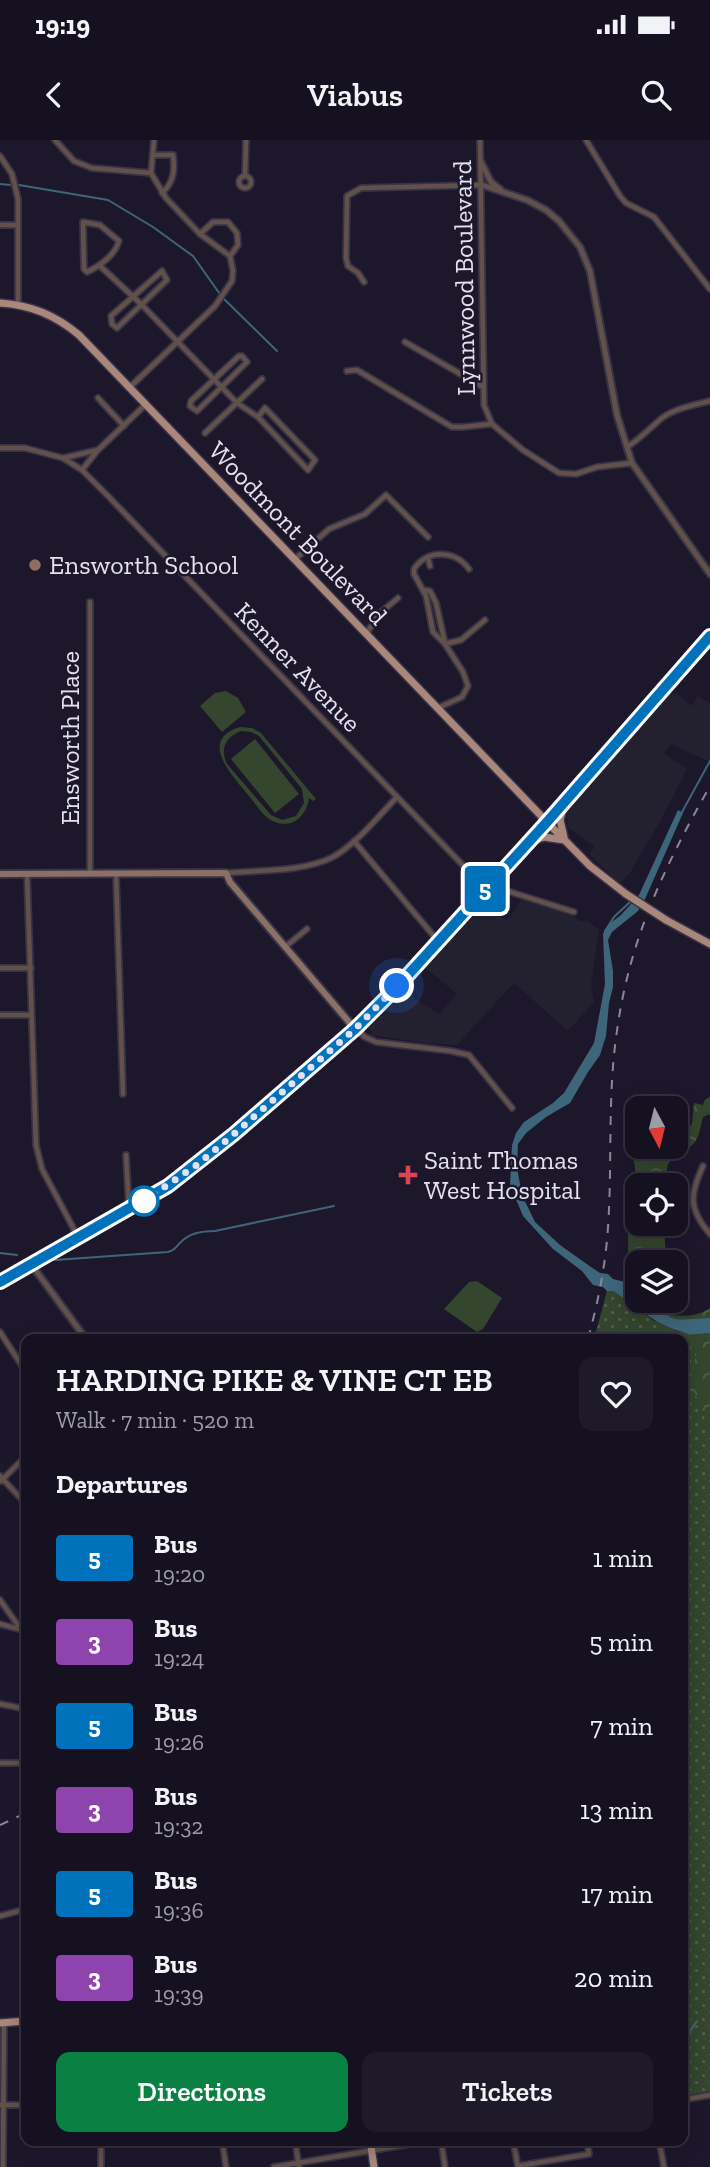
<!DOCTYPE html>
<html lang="en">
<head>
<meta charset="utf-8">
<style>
	:root { --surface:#161121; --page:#1f1a2a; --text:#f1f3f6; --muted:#9e9da5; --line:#35313f; --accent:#0b8043 }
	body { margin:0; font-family:"Zilla Slab",serif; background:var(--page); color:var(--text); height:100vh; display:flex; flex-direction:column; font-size:26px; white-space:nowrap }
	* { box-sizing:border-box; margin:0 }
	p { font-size:23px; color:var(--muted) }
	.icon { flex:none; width:38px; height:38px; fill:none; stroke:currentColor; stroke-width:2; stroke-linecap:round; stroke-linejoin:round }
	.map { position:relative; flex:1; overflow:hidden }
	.side { position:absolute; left:21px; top:1194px; width:667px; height:812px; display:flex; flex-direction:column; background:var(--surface); border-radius:14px; box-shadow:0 4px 18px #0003,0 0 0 2px var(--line) }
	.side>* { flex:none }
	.badge { padding:0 14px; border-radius:5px; font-size:24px; line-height:46px }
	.needle { width:46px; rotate:173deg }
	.buttons { position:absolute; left:625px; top:956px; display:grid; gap:14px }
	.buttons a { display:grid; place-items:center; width:63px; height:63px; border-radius:14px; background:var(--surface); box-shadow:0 4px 18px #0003,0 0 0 2px var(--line); font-size:35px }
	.you { position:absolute; width:35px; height:35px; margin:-18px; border:5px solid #fff; border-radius:50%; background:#1a73e8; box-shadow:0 0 0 10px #1a73e833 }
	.map>.badge { position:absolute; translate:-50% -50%; box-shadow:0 0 0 4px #fff }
	h2 { padding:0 35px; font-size:26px; line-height:63px }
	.round { display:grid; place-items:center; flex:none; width:74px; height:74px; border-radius:14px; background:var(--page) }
	.overview { display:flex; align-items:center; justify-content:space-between; height:119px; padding:0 35px }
	h1 { font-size:33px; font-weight:600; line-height:52px }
	.primary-button { display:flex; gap:14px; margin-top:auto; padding:14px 35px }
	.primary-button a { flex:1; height:80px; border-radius:14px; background:var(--accent); color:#fff; font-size:28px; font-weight:600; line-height:80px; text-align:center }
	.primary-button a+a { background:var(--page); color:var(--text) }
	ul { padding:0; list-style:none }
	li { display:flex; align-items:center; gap:21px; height:84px; padding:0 35px }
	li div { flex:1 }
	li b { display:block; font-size:26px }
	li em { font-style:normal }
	li .badge { min-width:77px; font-weight:700; text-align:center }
	.status { display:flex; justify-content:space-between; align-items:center; height:49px; padding:0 35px; background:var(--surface); direction:ltr }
	.status svg { height:19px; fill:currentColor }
	header { display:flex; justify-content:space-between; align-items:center; height:91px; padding:0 35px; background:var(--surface); font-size:32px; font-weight:600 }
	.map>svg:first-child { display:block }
</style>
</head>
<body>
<div class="status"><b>19:19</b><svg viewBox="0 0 49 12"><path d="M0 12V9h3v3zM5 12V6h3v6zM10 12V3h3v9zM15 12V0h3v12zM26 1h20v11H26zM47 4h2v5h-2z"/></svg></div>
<header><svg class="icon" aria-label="back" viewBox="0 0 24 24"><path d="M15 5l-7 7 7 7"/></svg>Viabus<svg class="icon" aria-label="search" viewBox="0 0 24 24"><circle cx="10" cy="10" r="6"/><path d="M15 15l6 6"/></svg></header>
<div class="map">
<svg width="710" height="2027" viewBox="0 0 710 2027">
	<defs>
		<pattern id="grass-dots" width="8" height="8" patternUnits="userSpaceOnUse" patternTransform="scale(1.75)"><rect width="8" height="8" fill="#34462d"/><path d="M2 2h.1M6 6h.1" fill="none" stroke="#51604c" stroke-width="1.8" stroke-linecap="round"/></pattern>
		<pattern id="forest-crowns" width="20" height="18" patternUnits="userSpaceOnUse" patternTransform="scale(1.75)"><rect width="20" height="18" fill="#34462d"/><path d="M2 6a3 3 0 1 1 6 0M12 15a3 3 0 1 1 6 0" fill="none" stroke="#51604c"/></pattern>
	</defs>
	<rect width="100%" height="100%" fill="#1d172c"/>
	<g fill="#23202f">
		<polygon points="677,553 691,566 698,556 710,563 710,622 671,604 664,613 687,629 662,678 631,731 620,744 589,714 595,707 568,687 566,672 665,556"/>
		<polygon points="522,757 569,772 580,781 588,781 599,790 591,845 594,862 568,891 514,843 457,905 425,903 371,895 371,890 367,888 399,854 408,854 439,874 457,854 425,827 485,764 505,781 515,770"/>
	</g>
	<path fill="url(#grass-dots)" d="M607 1151H613C647 1174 665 1198 710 1193V1953L683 1958 682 1199H594Z"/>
	<g fill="url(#forest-crowns)">
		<path d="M710 957V974L703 977C698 996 699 1007 677 1012L668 1024 664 1045H637V1083H664L666 1122H637V1152L627 1143C627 1126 629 1110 628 1093L630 1089 638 1092 635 1081 629 1072C631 1065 627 1059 630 1053L634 1052C631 1043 634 1042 635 1034 637 1022 626 1010 637 1000V1006H676V996L677 994 686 996 692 983 694 963 703 965 705 960Z"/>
		<path d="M710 1168V1293L697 1257 687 1252 698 1207 688 1192 667 1189 655 1181 661 1173C678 1177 695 1178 710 1168Z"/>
	</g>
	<g fill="#34462d" fill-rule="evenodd">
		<polygon points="226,551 238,558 246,572 222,592 200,566 215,553"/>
		<path d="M240 587 252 588 261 593 316 659 313 661 309 658C307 675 293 689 275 682 264 678 256 664 248 655 233 636 197 600 240 587ZM241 591 251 592 259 596 302 649 304 663 296 676 282 680 271 675 227 624C220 609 225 597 241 591Z"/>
		<polygon points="255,599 299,654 275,673 231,619"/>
		<polygon points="477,1141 502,1158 483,1189 477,1192 444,1169 469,1142"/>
	</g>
	<path fill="#3e667a" d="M678 670 683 673 645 759 638 771 612 792 608 800 613 831V847L609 863 606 896 600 915 588 932 570 963 546 977 526 993 518 1004 517 1028 522 1055 535 1082 560 1105 591 1127 600 1133 608 1134 613 1139 629 1143 637 1150V1160H647C677 1186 674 1179 710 1178V1193C703 1193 694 1195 689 1194 655 1185 641 1170 613 1151H607L603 1147 593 1145 582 1131 553 1109 523 1076 510 1045 512 1005 516 993 524 982 553 963 564 953 594 903 605 844 603 794 608 785 621 775 639 755Z"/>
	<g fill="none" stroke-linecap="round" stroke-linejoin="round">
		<g stroke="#3e667a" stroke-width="2">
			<polyline points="0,44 11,45"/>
			<polyline points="19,45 108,60 153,87 193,116 222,157 277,211"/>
			<polyline points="682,672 710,621"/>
			<polyline points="605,791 614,777 631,761"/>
			<polyline points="0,1113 17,1115"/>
			<path d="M55 1120 168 1112C176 1110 176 1106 182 1101 190 1093 203 1091 215 1091L334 1066"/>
			<polyline points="682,1903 697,1881"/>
		</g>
		<g stroke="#393347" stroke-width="8">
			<g id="minor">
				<polyline points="55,0 74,21 92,28 151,33"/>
				<polyline points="480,0 484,265 492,284 523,310 559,333 576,334 597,327 632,323"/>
				<polyline points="586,0 620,56 626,63 654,77 710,149"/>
				<path d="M153 15H173C175 30 174 42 162 53"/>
				<polyline points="0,16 12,34 18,59 18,164"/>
				<polyline points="245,36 246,0"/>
				<circle cx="245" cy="42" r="6"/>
				<path d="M83 82 100 85 119 101C115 115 100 126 87 132L84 129Z"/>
				<polyline points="0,85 18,85"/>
				<polyline points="200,94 213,82 228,82 237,93 238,105 230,116"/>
				<polyline points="100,126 141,164 237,263 258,277 308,330 315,320 265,268 258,277"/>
				<polygon points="162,131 167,140 117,188 112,184 111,176"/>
				<polyline points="364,142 358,133 348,126 346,118 347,56 361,48 482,45"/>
				<polyline points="405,202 483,247"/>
				<polygon points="239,216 242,216 247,222 197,271 190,266 191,261"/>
				<polyline points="347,231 357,230 452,287 463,287 491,284"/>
				<polyline points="130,247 215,166 232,141 233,131 230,116 200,94 166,58 151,33 154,0"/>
				<polyline points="98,258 124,286"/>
				<polyline points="205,293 262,239"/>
				<path d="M627 307C640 299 650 288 662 278 676 268 694 265 710 261"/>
				<polyline points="0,308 25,308 63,318 98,310 145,265"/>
				<polyline points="63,318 82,330 109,357 479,742 574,772"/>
				<polyline points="82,330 97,311"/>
				<polyline points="428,418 430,426"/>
				<polyline points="294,420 329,389 365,374 386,355 428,397"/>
				<polyline points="424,450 430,451 436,463 445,503"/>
				<polyline points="90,462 90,733"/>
				<polyline points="366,494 380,473 398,458"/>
				<path d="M445 504 433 492 426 456 414 434V429C428 409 455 410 469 429"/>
				<polyline points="438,568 462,557 468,546 463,532 445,504 461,500 485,480"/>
				<polyline points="354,701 438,801"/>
				<path d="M226 733C258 730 304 732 333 717 357 703 377 678 396 658"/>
				<polyline points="27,734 36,1005 42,1029 78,1097"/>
				<polyline points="116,734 123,954"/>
				<polyline points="285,807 307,789"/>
				<polyline points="0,828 31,828"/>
				<polyline points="0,875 31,875"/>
				<polyline points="356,889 365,897 376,902 451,911 469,915 512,968"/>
				<polyline points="126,1015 129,1069"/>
				<path d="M703 1026C690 1054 688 1069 710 1094"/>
				<polyline points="0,1192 26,1232"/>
				<polyline points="0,1336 26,1364"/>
				<polyline points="1,1341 26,1316"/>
				<polyline points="0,1460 20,1488"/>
				<polyline points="0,1484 26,1491"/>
				<polyline points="0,1564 26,1569"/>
				<polyline points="0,1623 26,1623"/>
				<polyline points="0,1776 26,1769"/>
				<polyline points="682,1960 710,1955"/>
				<polyline points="0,1965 26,1965"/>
				<polyline points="222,2000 226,2027"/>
				<polyline points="295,2000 299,2027"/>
				<polyline points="441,2000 445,2027"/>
				<polyline points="513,2000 518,2027"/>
				<polyline points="659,2000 664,2027"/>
				<polyline points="518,2026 589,2014 587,2000"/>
				<polyline points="3,2027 4,1883"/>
				<polyline points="101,2027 101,2000"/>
				<polyline points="274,2027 434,2000"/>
			</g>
		</g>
		<g stroke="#393347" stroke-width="9">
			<g id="tertiary">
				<polyline points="481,22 491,42 501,50"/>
				<polyline points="482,45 527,60 546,70 559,81 580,107 590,131 617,275 632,323 710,434"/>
				<polyline points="31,1124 86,1199"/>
			</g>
		</g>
		<g stroke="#393347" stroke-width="10">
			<polyline id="secondary" points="0,734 226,733 230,742 355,889"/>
		</g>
		<g stroke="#393347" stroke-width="10">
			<g id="primary">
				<path d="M0 163C31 165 55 175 79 195L547 682 590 726 626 754"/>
				<polyline points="564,697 560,680 564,664"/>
				<polyline points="532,701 544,697 564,700"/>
				<polyline points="666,780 710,804"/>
				<polyline points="0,1142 168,1046 234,994 355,889 397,847 547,682 710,496"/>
				<polyline points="0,1883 26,1881"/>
				<polyline points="370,2000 374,2027"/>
			</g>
		</g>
		<use href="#minor" stroke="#62514b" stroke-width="4.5"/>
		<use href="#tertiary" stroke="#62514b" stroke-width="5"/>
		<use href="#secondary" stroke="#8b7066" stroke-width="6"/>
		<use href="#primary" stroke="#aa877b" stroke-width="7"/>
		<g stroke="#8b8799" stroke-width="2" stroke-dasharray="9 9" stroke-linecap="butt">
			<path d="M588 1199C597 1166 604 1133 607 1100 613 1033 607 965 616 898 628 802 663 729 710 646"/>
			<polyline points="0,1685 26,1673"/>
		</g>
		<g stroke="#393347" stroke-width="10" stroke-linecap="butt">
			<polyline id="primary-bridge" points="626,754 666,780"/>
		</g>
		<use href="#primary-bridge" stroke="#aa877b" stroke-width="7"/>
	</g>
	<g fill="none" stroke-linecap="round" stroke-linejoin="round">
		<g stroke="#fff" stroke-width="16">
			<polyline id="line" points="0,1142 168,1046 234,994 355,889 397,847 547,682 710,496"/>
		</g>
		<use href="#line" stroke="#0072bc" stroke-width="10"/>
		<polyline stroke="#e4e1f0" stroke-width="7" stroke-dasharray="0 12.6" points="144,1061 198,1024 234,994 355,889 397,846"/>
	</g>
	<circle fill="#8d6e63" stroke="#1d172c" stroke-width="2.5" cx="35" cy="425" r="7"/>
	<path fill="#e0444e" stroke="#1d172c" stroke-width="2.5" d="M404.5 1024.5h7v7h7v7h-7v7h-7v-7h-7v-7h7z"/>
	<circle fill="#fff" stroke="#0072bc" stroke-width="3.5" cx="144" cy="1061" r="14"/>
	<g text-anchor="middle" stroke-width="5" stroke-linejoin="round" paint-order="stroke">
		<g font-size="26" fill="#e4e1f0" stroke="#1d172c">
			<text transform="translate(464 138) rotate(-91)" y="9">Lynnwood Boulevard</text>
			<text transform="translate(298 393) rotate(46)" y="9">Woodmont Boulevard</text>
			<text transform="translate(298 527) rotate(46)" y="9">Kenner Avenue</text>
			<text transform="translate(70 598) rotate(-90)" y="9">Ensworth Place</text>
		</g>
		<g font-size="26" fill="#e4e1f0" stroke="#1d172c" text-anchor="start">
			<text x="49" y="434">Ensworth School</text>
			<text x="424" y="1029">Saint Thomas<tspan x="424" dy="30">West Hospital</tspan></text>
		</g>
	</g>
</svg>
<div class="buttons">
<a><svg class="needle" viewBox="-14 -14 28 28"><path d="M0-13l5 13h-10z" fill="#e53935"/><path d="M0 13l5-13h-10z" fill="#9e9da5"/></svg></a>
<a><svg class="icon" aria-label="locate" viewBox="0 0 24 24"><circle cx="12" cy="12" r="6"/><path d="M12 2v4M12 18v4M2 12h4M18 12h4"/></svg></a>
<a><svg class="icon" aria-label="layers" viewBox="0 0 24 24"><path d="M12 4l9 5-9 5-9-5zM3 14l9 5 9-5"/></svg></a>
</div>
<div class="you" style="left:397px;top:846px"></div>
<b class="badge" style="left:485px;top:749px;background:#0072bc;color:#fff">5</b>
<section class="side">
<div class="overview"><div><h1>HARDING PIKE &amp; VINE CT EB</h1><p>Walk · 7 min · 520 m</p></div><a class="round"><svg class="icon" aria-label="heart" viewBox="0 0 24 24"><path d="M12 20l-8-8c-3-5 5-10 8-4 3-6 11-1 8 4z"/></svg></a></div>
<h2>Departures</h2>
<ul>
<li><span class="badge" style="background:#0072bc;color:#fff">5</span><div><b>Bus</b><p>19:20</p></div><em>1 min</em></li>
<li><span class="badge" style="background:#8e44ad;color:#fff">3</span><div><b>Bus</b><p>19:24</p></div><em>5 min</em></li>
<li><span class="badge" style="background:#0072bc;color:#fff">5</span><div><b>Bus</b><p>19:26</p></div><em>7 min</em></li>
<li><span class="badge" style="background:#8e44ad;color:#fff">3</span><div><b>Bus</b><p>19:32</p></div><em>13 min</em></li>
<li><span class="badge" style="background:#0072bc;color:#fff">5</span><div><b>Bus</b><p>19:36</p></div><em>17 min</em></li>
<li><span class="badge" style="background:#8e44ad;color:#fff">3</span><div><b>Bus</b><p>19:39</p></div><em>20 min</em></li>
</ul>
<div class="primary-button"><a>Directions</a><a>Tickets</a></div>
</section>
</div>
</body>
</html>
